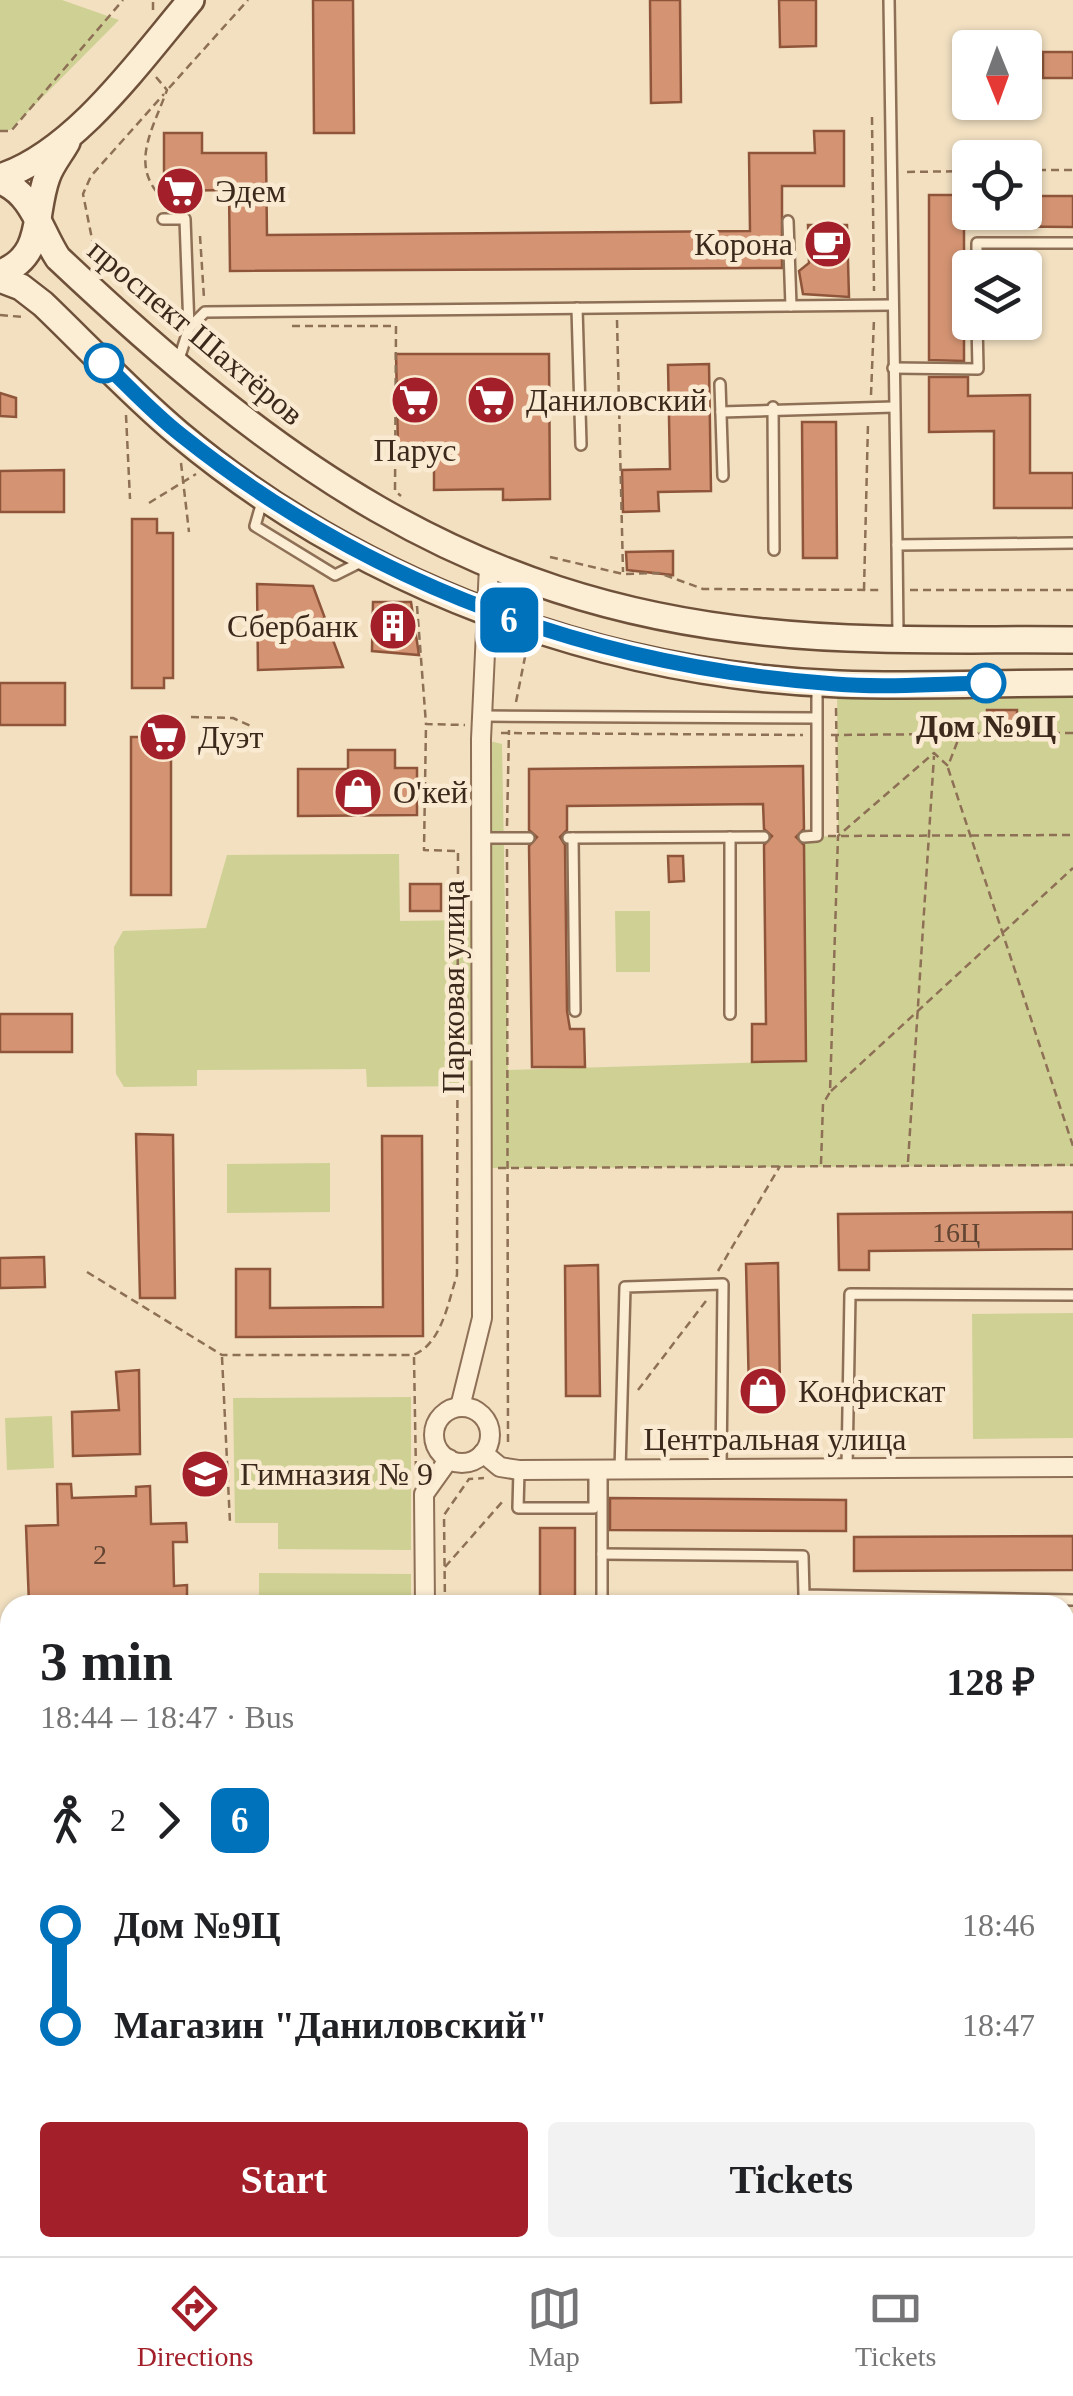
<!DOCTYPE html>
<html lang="en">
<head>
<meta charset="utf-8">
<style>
	:root { --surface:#fff; --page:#f2f2f2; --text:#202124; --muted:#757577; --line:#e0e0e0; --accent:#a3202b }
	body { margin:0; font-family:Georgia,serif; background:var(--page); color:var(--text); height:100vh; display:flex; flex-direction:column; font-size:38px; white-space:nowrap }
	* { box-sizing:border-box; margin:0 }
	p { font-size:32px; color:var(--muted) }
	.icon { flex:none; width:55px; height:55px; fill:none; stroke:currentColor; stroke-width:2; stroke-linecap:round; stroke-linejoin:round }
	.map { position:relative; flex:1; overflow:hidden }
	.drawer { position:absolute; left:0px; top:1595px; width:1075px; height:662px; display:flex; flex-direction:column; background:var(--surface); border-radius:30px 30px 0 0; box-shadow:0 2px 8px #0004 }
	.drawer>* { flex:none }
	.badge { padding:0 20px; border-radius:15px; font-size:35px; line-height:65px }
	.needle { width:65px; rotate:179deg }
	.buttons { position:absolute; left:952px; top:30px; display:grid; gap:20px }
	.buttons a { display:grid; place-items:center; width:90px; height:90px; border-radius:10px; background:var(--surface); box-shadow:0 2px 8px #0004; font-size:50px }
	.map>.badge { position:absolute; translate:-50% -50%; box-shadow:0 0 0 5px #fff }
	.legs { display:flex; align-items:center; gap:15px; height:110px; padding:0 40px; font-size:32px }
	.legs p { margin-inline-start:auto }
	.summary { display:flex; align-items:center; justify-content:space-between; height:170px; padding:0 40px }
	h1 { font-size:55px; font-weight:700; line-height:75px }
	.button { display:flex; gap:20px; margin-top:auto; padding:20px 40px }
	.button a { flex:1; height:115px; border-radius:10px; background:var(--accent); color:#fff; font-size:40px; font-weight:700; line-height:115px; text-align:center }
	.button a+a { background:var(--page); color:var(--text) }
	ul { padding:0 40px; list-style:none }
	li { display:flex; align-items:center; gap:35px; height:100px; font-size:38px }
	li i { display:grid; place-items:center; width:15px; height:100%; margin:0 12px; background:currentColor }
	li i::after { content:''; width:25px; height:25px; margin:-12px; border:8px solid; border-radius:50%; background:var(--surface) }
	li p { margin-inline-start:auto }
	li:first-child i { background:linear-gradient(#0000 50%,currentColor 0) }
	li:last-child i { background:linear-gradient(currentColor 50%,#0000 0) }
	.dock { display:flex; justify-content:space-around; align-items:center; height:140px; border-top:2px solid var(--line); background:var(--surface); font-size:28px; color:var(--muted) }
	.dock a { display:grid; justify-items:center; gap:5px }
	.dock .current { color:var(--accent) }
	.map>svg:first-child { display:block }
</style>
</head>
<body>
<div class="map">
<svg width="1073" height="2256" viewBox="0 0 1073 2256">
	<rect width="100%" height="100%" fill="#f2e0c1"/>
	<g fill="#cfd194">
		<polygon points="0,0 62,0 119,20 10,130 0,130"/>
		<polygon points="1073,683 1073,1166 482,1168 481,739 502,744 508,1070 805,1061 804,837 838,836 837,684"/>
		<polygon points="399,854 400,921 472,920 473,1086 367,1087 366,1069 197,1070 197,1086 124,1087 116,1074 114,947 123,931 206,928 227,855"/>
		<polygon points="615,911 650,911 650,972 616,972"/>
		<polygon points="330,1163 330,1212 227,1213 227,1164"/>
		<polygon points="1073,1313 1073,1438 973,1439 972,1314"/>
		<polygon points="411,1397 411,1550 278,1549 278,1523 235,1523 233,1398"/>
		<polygon points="52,1416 54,1468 7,1470 5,1418"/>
		<polygon points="259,1573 411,1574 411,1605 259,1605"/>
		<rect x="638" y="2248" width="227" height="8"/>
	</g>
	<g fill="#d49473" stroke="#8f553a" stroke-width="2.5">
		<polygon points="313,0 353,0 354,133 314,133"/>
		<polygon points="650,0 680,0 681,102 651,103"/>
		<polygon points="779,0 816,0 816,46 780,47"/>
		<rect x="1043" y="52" width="30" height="26"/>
		<polygon points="814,131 844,131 844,186 782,186 782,268 230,271 229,190 164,191 164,133 202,133 202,153 266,153 267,235 750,231 749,153 815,153"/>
		<polygon points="929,195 970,195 970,212 1025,212 1025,196 1073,196 1073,227 964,226 964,361 929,360"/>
		<polygon points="808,225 847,225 849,297 803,294 799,271 809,263"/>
		<polygon points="396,354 549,354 550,499 503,500 503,489 434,490 434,446 398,447"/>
		<polygon points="709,364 711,491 658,492 659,511 623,512 622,470 670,469 668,365"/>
		<polygon points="929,377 968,377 968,396 1030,395 1030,473 1073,473 1073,508 994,508 994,431 929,432"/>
		<polygon points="0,393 16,398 16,417 0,416"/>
		<polygon points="802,422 836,422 837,558 803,558"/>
		<polygon points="64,470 64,512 0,512 0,471"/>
		<polygon points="132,519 157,519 157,533 173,533 173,678 164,678 164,688 132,688"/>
		<polygon points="673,551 673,575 627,570 626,552"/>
		<polygon points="257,584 313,586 343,667 258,670"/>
		<polygon points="373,602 411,602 419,655 372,651"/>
		<rect x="0" y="683" width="65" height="42"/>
		<rect x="987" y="710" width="30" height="21"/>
		<rect x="131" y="737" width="40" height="158"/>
		<polygon points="348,750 395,750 395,768 417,768 417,815 298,816 298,769 348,769"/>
		<polygon points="803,766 804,829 796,837 804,845 806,1061 752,1062 752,1024 766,1024 764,845 772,836 764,829 763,804 567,806 567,830 560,837 565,845 567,1011 570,1029 584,1029 585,1067 532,1067 529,846 537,837 529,830 529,769"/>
		<polygon points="668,856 683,856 684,881 669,882"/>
		<rect x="410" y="884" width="31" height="27"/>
		<rect x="0" y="1014" width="72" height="38"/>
		<polygon points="136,1134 173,1135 175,1298 140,1298"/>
		<polygon points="382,1136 422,1136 423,1336 236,1337 236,1269 270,1269 270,1308 383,1307"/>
		<polygon points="1073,1212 1073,1249 869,1251 869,1270 839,1270 838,1214"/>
		<polygon points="44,1257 45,1287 0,1288 0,1258"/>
		<polygon points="778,1263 780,1391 749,1392 746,1264"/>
		<polygon points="598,1265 600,1396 566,1396 565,1266"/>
		<polygon points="139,1370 140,1454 73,1456 72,1412 119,1410 116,1372"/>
		<polygon points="57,1484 71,1484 72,1498 136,1496 136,1487 150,1486 151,1524 186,1523 187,1542 173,1542 174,1586 187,1585 187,1605 29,1604 26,1526 58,1525"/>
		<polygon points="610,1498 846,1500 846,1531 610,1530"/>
		<rect x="540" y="1528" width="35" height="77"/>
		<polygon points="1073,1536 1073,1570 854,1571 854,1537"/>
	</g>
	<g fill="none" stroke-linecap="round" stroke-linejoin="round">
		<g stroke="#8e7056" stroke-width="14">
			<g id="lane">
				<polyline points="889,0 897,545"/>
				<polyline points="163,219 185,219 189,328"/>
				<polyline points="788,221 791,306"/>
				<polyline points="977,268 977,243 1073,243"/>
				<polyline points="577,308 581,445"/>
				<polyline points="179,359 189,328 205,312 892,305"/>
				<polyline points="893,368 978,369 977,322"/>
				<polyline points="720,384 723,476"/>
				<polyline points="773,407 774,550"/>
				<polyline points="721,412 894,407"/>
				<polyline points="263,498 255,526 335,575 363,561"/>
				<polyline points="898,636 897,545 1073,543"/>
				<polyline points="483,716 815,718"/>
				<polyline points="804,837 817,836 817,687"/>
				<polyline points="483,838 529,838"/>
				<polyline points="568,838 764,837"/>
				<polyline points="573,838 575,1011"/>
				<polyline points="730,1014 730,837"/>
				<polyline points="847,1468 850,1294 1073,1295"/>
				<polyline points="519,1470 518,1508 594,1508 594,1471"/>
				<polyline points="602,1470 602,1605"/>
				<polyline points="620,1471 625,1287 723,1284 721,1468"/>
				<polyline points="602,1554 803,1556 804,1595 1073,1600"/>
				<polyline points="1065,1712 1073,1713"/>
				<polyline points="1065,1851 1073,1851"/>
				<polyline points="1065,1952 1073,1951"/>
				<polyline points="1065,2201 1073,2201"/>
				<polyline points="0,2207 10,2207"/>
				<polyline points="344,2248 344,2256"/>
				<polyline points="451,2248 451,2256"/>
				<polyline points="571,2248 584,2256"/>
				<polyline points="927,2256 928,2248"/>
			</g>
		</g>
		<g stroke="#8e7056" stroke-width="22">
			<g id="street">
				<polyline points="460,1407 482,1318 481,739 489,566"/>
				<circle cx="462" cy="1435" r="28"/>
				<polyline points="483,1453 500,1467 519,1470 1073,1467"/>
				<polyline points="425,1605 424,1494 449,1459"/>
				<polyline points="0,1914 10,1915"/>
			</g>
		</g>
		<g stroke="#6f513a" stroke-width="30">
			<g id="secondary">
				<path d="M0 177C75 153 141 59 191 0"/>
				<path d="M0 181C33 193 40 231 58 258 271 459 463 602 764 632 866 643 970 639 1073 640"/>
				<path d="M0 273C45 256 33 215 47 177 51 165 61 153 67 142"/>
				<path d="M0 279 21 287 43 304C88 347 131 394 179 434 361 586 603 675 839 684 917 687 995 683 1073 683"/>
			</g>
		</g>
		<g stroke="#8e7056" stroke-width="2.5" stroke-dasharray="8 5" stroke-linecap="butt">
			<polyline points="153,10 153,0"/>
			<path d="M156 77 167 90C151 134 126 170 170 205"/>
			<polyline points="169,88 248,0"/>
			<polyline points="872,117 874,291"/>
			<polyline points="0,131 11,131 123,0"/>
			<polyline points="1025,170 1073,170"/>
			<polyline points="907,172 970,171"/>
			<polyline points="200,236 204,298"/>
			<polyline points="85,257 94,249 83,194 91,176 164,94"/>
			<polyline points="0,315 23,317"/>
			<polyline points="617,320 623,572"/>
			<polyline points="292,326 396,326 395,491 401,496"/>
			<polyline points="871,395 874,319"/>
			<polyline points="126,415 130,499"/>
			<polyline points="181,463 189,532"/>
			<polyline points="149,503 196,474"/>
			<polyline points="550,557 623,574 659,573 703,589 882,590"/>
			<polyline points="864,590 868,423"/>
			<polyline points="910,590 1073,590"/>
			<polyline points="417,606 426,724 465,725"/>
			<polyline points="516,702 527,647"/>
			<polyline points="836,708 838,835"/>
			<polyline points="191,717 233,718 251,726"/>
			<polyline points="501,733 803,735"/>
			<polyline points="831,735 1073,733"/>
			<polyline points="948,768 1073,1146"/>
			<polyline points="507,826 509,730"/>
			<polyline points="828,836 1073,835"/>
			<polyline points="507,849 508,1442"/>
			<polyline points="831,1091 1073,868"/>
			<polyline points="908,1162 934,756"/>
			<polyline points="821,1164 823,1104 830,1092 838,836 934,753 948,766 963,727"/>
			<polyline points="498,1168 1073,1165"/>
			<polyline points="718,1271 780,1166"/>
			<path d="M87 1272 222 1355H413C442 1344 448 1302 457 1275L458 851 424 850 426 724"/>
			<polyline points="222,1357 230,1523"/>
			<polyline points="414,1357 416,1474"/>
			<polyline points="638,1390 709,1297"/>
			<polyline points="445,1567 503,1501"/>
			<polyline points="445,1605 444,1515 469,1479 484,1478"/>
			<polyline points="1065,1628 1073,1628"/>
			<polyline points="0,1872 10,1875"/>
			<polyline points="0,1949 10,1949"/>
			<polyline points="0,1995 10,1995"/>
			<polyline points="247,2248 247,2256"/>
			<polyline points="290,2248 294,2256"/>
			<polyline points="806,2248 812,2256"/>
			<polyline points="854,2248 855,2256"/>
			<polyline points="624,2256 624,2248"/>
		</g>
		<use href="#lane" stroke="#fcedd5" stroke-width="9"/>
		<use href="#street" stroke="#fcedd5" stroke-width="18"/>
		<use href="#secondary" stroke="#fcedd5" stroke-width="25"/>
	</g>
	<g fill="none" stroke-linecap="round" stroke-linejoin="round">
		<g stroke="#fff" stroke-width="22">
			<path id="line-1" d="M104 363C129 387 154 414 181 435 370 586 595 667 835 684 884 688 936 684 986 683"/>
		</g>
		<use href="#line-1" stroke="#0072bc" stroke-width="15"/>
	</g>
	<defs>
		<g id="supermarket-disc" transform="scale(2.5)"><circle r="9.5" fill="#a3202b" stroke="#f9ead1"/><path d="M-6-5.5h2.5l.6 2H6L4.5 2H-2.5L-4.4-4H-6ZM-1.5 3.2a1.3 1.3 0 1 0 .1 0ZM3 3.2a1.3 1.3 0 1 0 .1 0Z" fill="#fff"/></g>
		<g id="cafe-disc" transform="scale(2.5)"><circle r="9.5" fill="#a3202b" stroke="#f9ead1"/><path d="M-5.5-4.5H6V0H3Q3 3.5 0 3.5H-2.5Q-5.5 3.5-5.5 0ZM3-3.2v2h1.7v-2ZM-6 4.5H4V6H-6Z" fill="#fff"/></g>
		<g id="building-disc" transform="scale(2.5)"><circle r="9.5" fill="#a3202b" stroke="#f9ead1"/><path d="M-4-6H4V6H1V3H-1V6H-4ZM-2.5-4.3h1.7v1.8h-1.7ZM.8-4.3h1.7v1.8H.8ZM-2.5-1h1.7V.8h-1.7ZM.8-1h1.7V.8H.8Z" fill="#fff"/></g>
		<g id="shop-disc" transform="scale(2.5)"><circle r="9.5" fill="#a3202b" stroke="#f9ead1"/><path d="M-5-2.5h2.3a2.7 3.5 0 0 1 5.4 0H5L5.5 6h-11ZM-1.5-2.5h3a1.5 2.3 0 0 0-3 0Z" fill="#fff"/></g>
		<g id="school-disc" transform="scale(2.5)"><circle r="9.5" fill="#a3202b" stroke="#f9ead1"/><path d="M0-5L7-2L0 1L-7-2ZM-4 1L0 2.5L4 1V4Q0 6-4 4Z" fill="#fff"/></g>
	</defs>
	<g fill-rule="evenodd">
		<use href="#supermarket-disc" x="180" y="191"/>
		<use href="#cafe-disc" x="828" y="244"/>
		<use href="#supermarket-disc" x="415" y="400"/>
		<use href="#supermarket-disc" x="491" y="400"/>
		<use href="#building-disc" x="393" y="626"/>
		<use href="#supermarket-disc" x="163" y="737"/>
		<use href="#shop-disc" x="358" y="792"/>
		<use href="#shop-disc" x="763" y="1391"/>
		<use href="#school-disc" x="205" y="1474"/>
	</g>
	<g fill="#fff" stroke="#0072bc" stroke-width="5">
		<circle cx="104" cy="363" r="18"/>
		<circle cx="986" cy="683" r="18"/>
	</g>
	<g text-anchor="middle" stroke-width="9" stroke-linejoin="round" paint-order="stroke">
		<g font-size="28" fill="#624432">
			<text x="956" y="1242">16Ц</text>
			<text x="100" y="1564">2</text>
		</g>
		<g font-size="32" fill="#3c291c" stroke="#f9ead1" text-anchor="start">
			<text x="215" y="202">Эдем</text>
			<text x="793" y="255" text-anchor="end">Корона</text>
			<text x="526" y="411">Даниловский</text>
			<text x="415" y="461" text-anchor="middle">Парус</text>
			<text x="358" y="637" text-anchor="end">Сбербанк</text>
			<text x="198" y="748">Дуэт</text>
			<text x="393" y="803">О'кей</text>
			<text x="798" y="1402">Конфискат</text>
			<text x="240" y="1485">Гимназия № 9</text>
		</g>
		<g font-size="32" fill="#3c291c" stroke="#f9ead1">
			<text transform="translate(196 332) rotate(40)" y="11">проспект Шахтёров</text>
			<text transform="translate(453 987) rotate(-90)" y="11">Парковая улица</text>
			<text x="775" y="1450">Центральная улица</text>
		</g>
		<g font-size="32" font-weight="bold" fill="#3c291c" stroke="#f9ead1">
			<text x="986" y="737">Дом №9Ц</text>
		</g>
	</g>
</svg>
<div class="buttons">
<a><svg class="needle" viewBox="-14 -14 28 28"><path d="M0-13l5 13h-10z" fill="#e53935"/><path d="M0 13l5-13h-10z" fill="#757577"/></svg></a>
<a><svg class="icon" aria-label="locate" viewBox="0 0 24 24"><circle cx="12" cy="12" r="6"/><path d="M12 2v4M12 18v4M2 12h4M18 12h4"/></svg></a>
<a><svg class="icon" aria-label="layers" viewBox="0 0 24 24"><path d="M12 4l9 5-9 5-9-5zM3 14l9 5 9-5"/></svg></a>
</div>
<b class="badge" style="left:509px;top:620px;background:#0072bc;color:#fff">6</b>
<section class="drawer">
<div class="summary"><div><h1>3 min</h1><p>18:44 – 18:47 · Bus</p></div><b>128 ₽</b></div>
<div class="legs"><svg class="icon" aria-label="walk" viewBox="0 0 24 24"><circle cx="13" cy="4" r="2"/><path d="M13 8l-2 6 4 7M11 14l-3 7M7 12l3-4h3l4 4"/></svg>2<svg class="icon" aria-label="forward" viewBox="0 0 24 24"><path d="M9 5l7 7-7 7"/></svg><b class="badge" style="background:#0072bc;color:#fff">6</b></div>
<ul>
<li><i style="color:#0072bc"></i><b>Дом №9Ц</b><p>18:46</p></li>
<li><i style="color:#0072bc"></i><b>Магазин &quot;Даниловский&quot;</b><p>18:47</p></li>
</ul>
<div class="button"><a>Start</a><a>Tickets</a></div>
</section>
</div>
<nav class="dock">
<a class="current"><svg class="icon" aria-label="directions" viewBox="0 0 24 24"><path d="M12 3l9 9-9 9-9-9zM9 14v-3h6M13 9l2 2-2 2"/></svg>Directions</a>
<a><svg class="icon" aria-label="map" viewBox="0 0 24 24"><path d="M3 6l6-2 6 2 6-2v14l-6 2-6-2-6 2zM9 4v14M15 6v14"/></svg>Map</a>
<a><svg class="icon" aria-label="tickets" viewBox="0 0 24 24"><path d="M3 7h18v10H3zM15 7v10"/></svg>Tickets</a>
</nav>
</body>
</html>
